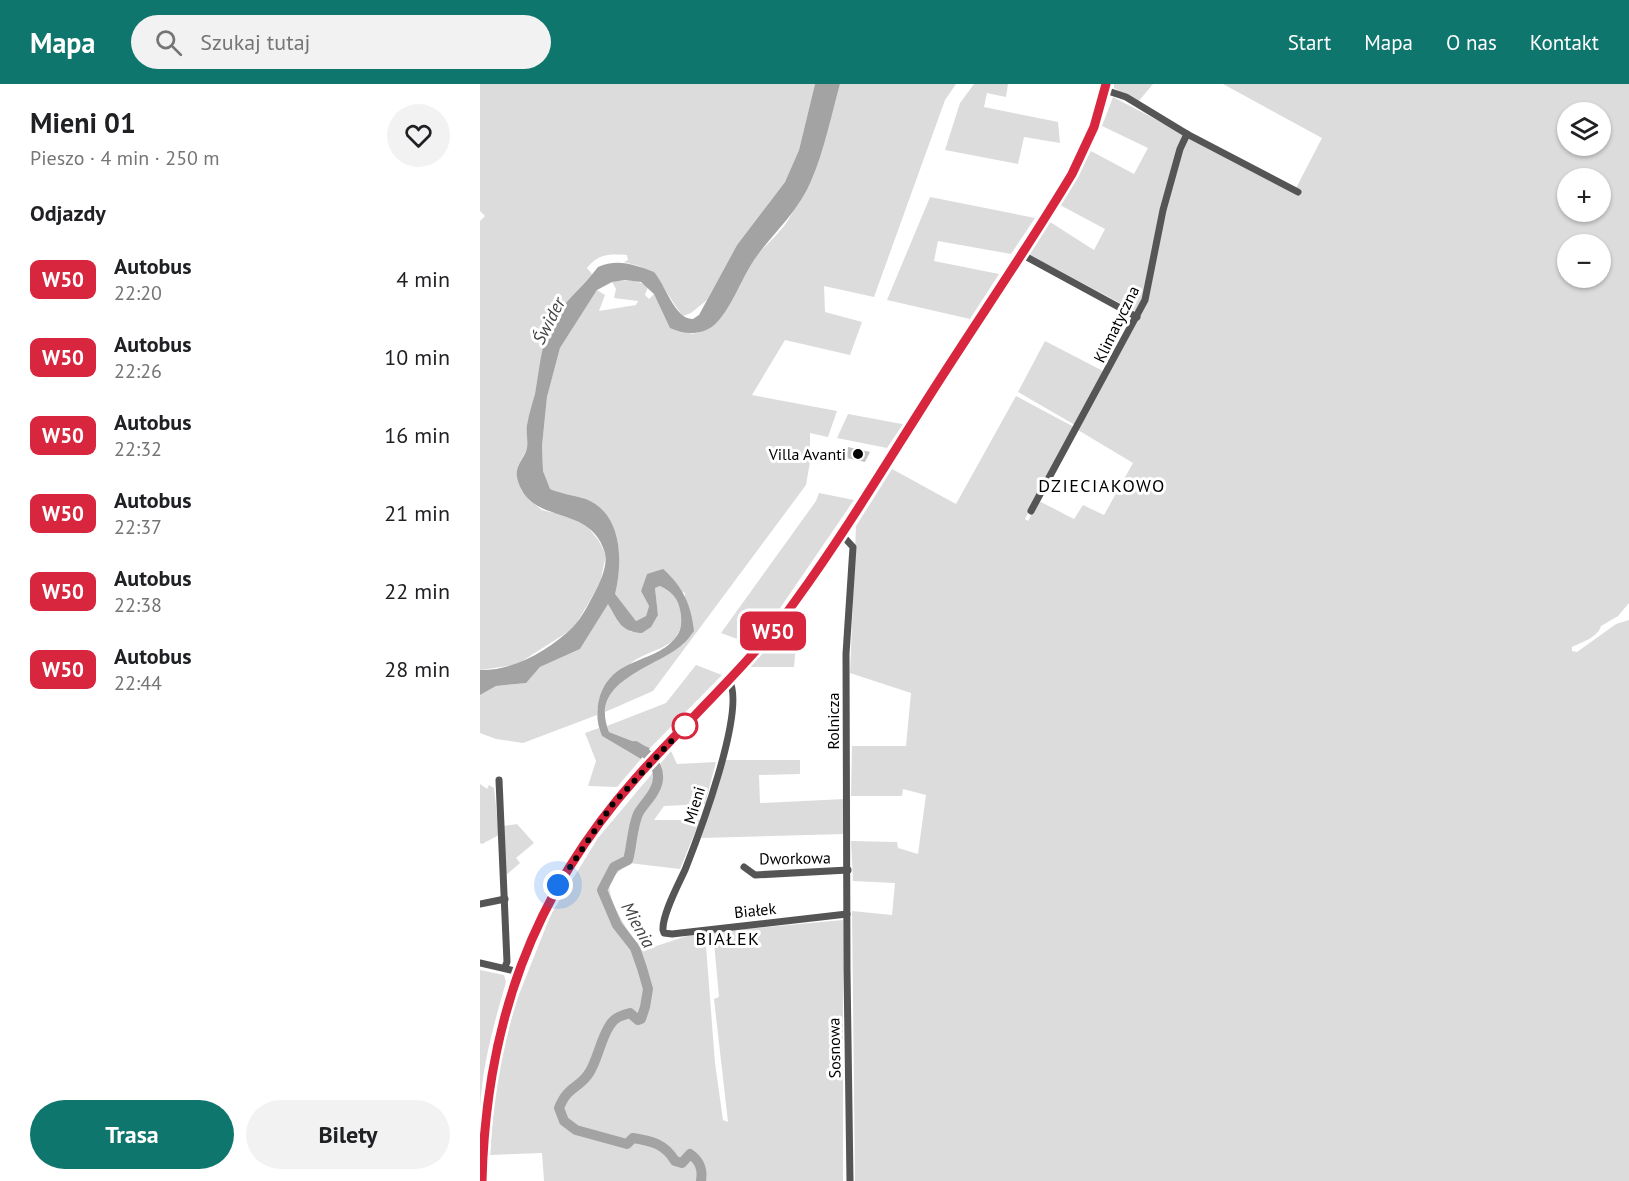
<!DOCTYPE html>
<html lang="pl">
<head>
<meta charset="utf-8">
<style>
	:root { --surface:#fff; --page:#f2f2f2; --text:#202124; --muted:#757577; --accent:#0f766e }
	body { margin:0; font-family:"PT Sans",sans-serif; background:var(--page); color:var(--text); height:100vh; display:flex; flex-direction:column; font-size:22px; white-space:nowrap }
	* { box-sizing:border-box; margin:0 }
	p { font-size:20px; color:var(--muted) }
	.icon { flex:none; width:33px; height:33px; fill:none; stroke:currentColor; stroke-width:2; stroke-linecap:round; stroke-linejoin:round }
	.map { position:relative; flex:1; overflow:hidden }
	.side { display:flex; flex-direction:column; background:var(--surface); width:480px }
	.side>* { flex:none }
	.badge { padding:0 12px; border-radius:9px; font-size:21px; line-height:39px }
	.fabs { position:absolute; left:1077px; top:18px; display:grid; gap:12px }
	.fabs a { display:grid; place-items:center; width:54px; height:54px; border-radius:50%; background:var(--surface); box-shadow:0 2px 4px #0004; font-size:30px }
	.you { position:absolute; width:30px; height:30px; margin:-15px; border:4px solid #fff; border-radius:50%; background:#1a73e8; box-shadow:0 0 0 9px #1a73e833 }
	.map>.badge { position:absolute; translate:-50% -50%; box-shadow:0 0 0 3px #fff }
	h2 { padding:0 30px; font-size:22px; line-height:54px }
	.round { display:grid; place-items:center; flex:none; width:63px; height:63px; border-radius:32px; background:var(--page) }
	.headline { display:flex; align-items:center; justify-content:space-between; height:102px; padding:0 30px }
	h1 { font-size:28px; font-weight:800; line-height:45px }
	.cta { display:flex; gap:12px; margin-top:auto; padding:12px 30px }
	.cta a { flex:1; height:69px; border-radius:36px; background:var(--accent); color:#fff; font-size:24px; font-weight:800; line-height:69px; text-align:center }
	.cta a+a { background:var(--page); color:var(--text) }
	ul { padding:0; list-style:none }
	li { display:flex; align-items:center; gap:18px; height:78px; padding:0 30px }
	li div { flex:1 }
	li b { display:block; font-size:22px }
	li em { font-style:normal }
	li .badge { min-width:66px; font-weight:700; text-align:center }
	header { display:flex; align-items:center; gap:36px; box-sizing:border-box; height:84px; padding:0 30px; background:var(--accent); color:#fff }
	header strong { font-size:28px }
	nav { display:flex; gap:33px; margin-inline-start:auto; font-size:21px }
	.search { width:420px; height:54px; background:var(--page); display:flex; align-items:center; gap:15px; box-sizing:border-box; padding:0 21px; border-radius:33px; color:var(--muted); font-size:22px }
	main { display:flex; flex:1; min-height:0 }
	.map>svg:first-child { display:block }
</style>
</head>
<body>
<header>
<strong>Mapa</strong>
<div class="search"><svg class="icon" aria-label="search" viewBox="0 0 24 24"><circle cx="10" cy="10" r="6"/><path d="M15 15l6 6"/></svg>Szukaj tutaj</div>
<nav><a>Start</a><a>Mapa</a><a>O nas</a><a>Kontakt</a></nav>
</header>
<main>
<section class="side">
<div class="headline"><div><h1>Mieni 01</h1><p>Pieszo · 4 min · 250 m</p></div><a class="round"><svg class="icon" aria-label="heart" viewBox="0 0 24 24"><path d="M12 20l-8-8c-3-5 5-10 8-4 3-6 11-1 8 4z"/></svg></a></div>
<h2>Odjazdy</h2>
<ul>
<li><span class="badge" style="background:#d7263d;color:#fff">W50</span><div><b>Autobus</b><p>22:20</p></div><em>4 min</em></li>
<li><span class="badge" style="background:#d7263d;color:#fff">W50</span><div><b>Autobus</b><p>22:26</p></div><em>10 min</em></li>
<li><span class="badge" style="background:#d7263d;color:#fff">W50</span><div><b>Autobus</b><p>22:32</p></div><em>16 min</em></li>
<li><span class="badge" style="background:#d7263d;color:#fff">W50</span><div><b>Autobus</b><p>22:37</p></div><em>21 min</em></li>
<li><span class="badge" style="background:#d7263d;color:#fff">W50</span><div><b>Autobus</b><p>22:38</p></div><em>22 min</em></li>
<li><span class="badge" style="background:#d7263d;color:#fff">W50</span><div><b>Autobus</b><p>22:44</p></div><em>28 min</em></li>
</ul>
<div class="cta"><a>Trasa</a><a>Bilety</a></div>
</section>
<div class="map">
<svg width="1149" height="1097" viewBox="0 0 1149 1097">
	<rect width="100%" height="100%" fill="#fff"/>
	<g fill="#dcdcdc" fill-rule="evenodd">
		<path d="M0 0H335L319 66 305 98 257 161 227 216 211 229 203 232C190 217 182 194 163 184 158 181 150 180 144 178L148 176 147 171C129 170 118 170 107 184L112 190 75 232 47 341V365L38 382 41 406 48 415 62 426 95 434 107 442 119 457 126 471 120 499 95 542 83 551 36 581 0 586V137L5 132 0 127Z"/>
		<path d="M360 0H476L465 16 394 213 344 202 345 228 382 238 370 271 305 256 272 311 357 327 348 353 330 349V378L326 401 173 607 125 628C127 592 178 577 204 560L205 509 167 490 161 507 169 522 166 532 156 537 134 510C144 479 142 429 106 415 94 411 81 410 69 405L63 387 62 362 67 313 80 264 117 206 125 211 119 227 156 221 158 217 134 214 136 205 132 198C145 196 157 195 168 203L165 211 169 215 174 210 179 219 212 250C247 242 255 202 274 175 285 161 301 149 310 133 332 92 348 45 360 0Z"/>
		<polygon points="494,0 528,0 526,13 507,9 504,23 578,38 580,59 544,53 538,80 465,66 480,19"/>
		<polygon points="634,0 673,0 658,18 634,4"/>
		<path d="M743 0H1149V519L1138 532 1121 542C1117 554 1102 558 1092 563V567L1097 568 1136 540 1149 536V1097H375L372 827 412 831 415 799 373 797 371 757 417 758 418 764 438 770 446 711 423 705 422 712H371L372 662H426L431 609 370 589 376 442 412 385 476 420 536 312 594 343 545 435 548 437 559 417 594 435 603 421 624 431 653 379 598 346 661 230 549 171 570 138 614 166 625 145 580 121 611 67 654 90 668 64 622 42 633 13 814 108 842 54ZM1088 28H1120V62H1088ZM1088 94H1120V128H1088ZM1088 160H1120V194H1088Z"/>
		<polygon points="450,113 555,134 531,170 458,157 454,177 519,190 490,235 407,216"/>
		<polygon points="565,257 623,287 595,341 538,308"/>
		<polygon points="368,330 422,340 423,340 407,364 357,354"/>
		<polygon points="339,409 374,416 296,530 271,560 241,549 336,417"/>
		<path d="M180 502C191 507 198 514 200 526 208 566 171 563 151 579 139 589 126 612 117 625V631L43 659 16 655 0 649V611L16 602 45 599 60 583 100 565 128 519 151 548 178 531 175 504Z"/>
		<polygon points="312,535 318,536 314,583 270,583"/>
		<polygon points="216,581 242,591 170,664 129,648 127,642 186,619"/>
		<polygon points="119,644 122,652 161,675 137,703 108,702 116,677 105,649"/>
		<path d="M191 667 197 680 236 678 225 720 184 722 174 736H220L200 785 149 779C144 783 135 790 131 796 123 812 149 847 158 862L163 861 164 866 213 850 225 849 235 979 243 1036 248 1038 234 915 239 913 233 848 363 836V1097H64L62 1069 10 1071 15 1003 34 923 71 830 118 754Z"/>
		<polygon points="243,676 320,676 320,690 279,691 280,719 365,715 365,750 221,754"/>
		<polygon points="0,700 7,705 9,701 14,704 19,751 2,760 0,759"/>
		<polygon points="37,740 54,759 36,774 40,779 25,792 24,742"/>
		<path d="M0 886 24 891 26 898C14 940 2 981 0 1026Z"/>
	</g>
	<path fill="#a3a3a3" d="M335 0H360C351 32 344 67 331 97 318 128 293 149 274 176 261 195 250 228 233 242 219 252 204 250 190 244L174 210 161 198 145 196 132 198 117 206 80 264 67 313 62 362 63 387 70 405C81 410 94 411 106 415 143 430 143 478 135 510L156 537 166 532 169 522 161 507 167 490 183 485C203 503 211 520 214 547 210 552 207 557 202 561 173 585 108 597 129 648L170 664 161 675 122 652C117 640 116 629 119 616 131 571 175 581 196 553 202 546 202 535 200 526 198 514 191 507 180 502L175 504 178 531 171 543 162 549C140 548 138 536 128 520L100 565 60 583 46 599 16 602 0 611V586C34 587 69 566 93 543 102 534 109 519 115 508 120 499 128 481 125 469 110 417 48 444 37 393 35 381 45 374 47 364 48 356 46 348 47 341 49 330 52 320 55 310 60 285 61 253 76 231 89 214 105 200 118 183 138 174 155 181 174 188 185 200 195 236 213 235L219 231 257 161 305 98 319 66Z"/>
	<g fill="none" stroke-linecap="round" stroke-linejoin="round">
		<path stroke="#a3a3a3" stroke-width="10" d="M155 662C172 671 185 688 174 707 170 715 162 722 158 730 152 744 152 762 148 776L134 783 122 806 137 841 155 864 162 884 168 905 165 923 161 935 158 936 150 929C141 932 135 933 130 941 120 956 118 975 109 989 99 1005 88 1001 79 1024L84 1037 96 1046 147 1060 153 1054C172 1057 185 1060 195 1077L202 1079 210 1070C220 1077 223 1085 221 1097"/>
	</g>
	<polygon fill="#c4c4c4" points="368,363 390,368 385,378 366,374"/>
	<g fill="none" stroke-linecap="round" stroke-linejoin="round">
		<g stroke="#dbdbdb" stroke-width="11">
			<path id="major" d="M2 1097C6 955 44 834 132 722 167 677 211 638 250 595 283 560 313 522 340 482L592 90 614 43 626 0"/>
		</g>
		<g stroke="#555" stroke-width="7">
			<polyline points="625,6 646,13 707,50 818,108"/>
			<polyline points="541,170 657,233"/>
			<polyline points="551,427 665,216 683,126 700,65 707,50"/>
			<polyline points="361,450 373,463 366,570 367,886 370,1097"/>
			<path d="M249 596C267 625 218 753 205 786 198 801 182 831 183 846L184 849 192 850 367 830"/>
			<polyline points="19,696 27,878 25,883"/>
			<polyline points="264,783 275,791 368,786"/>
			<polyline points="0,820 25,815"/>
			<polyline points="0,879 39,888"/>
		</g>
		<use href="#major" stroke="#000" stroke-width="8"/>
	</g>
	<g fill="none" stroke-linecap="round" stroke-linejoin="round">
		<g stroke="#fff" stroke-width="14">
			<path id="line" d="M2 1097C6 941 52 811 156 694 209 634 270 581 316 516 364 450 406 380 450 311 497 237 547 165 592 90L614 43 626 0"/>
		</g>
		<use href="#line" stroke="#d7263d" stroke-width="9"/>
		<polyline stroke="#000" stroke-width="6" stroke-dasharray="0 10.8" points="78,801 132,721 208,639 205,642"/>
	</g>
	<circle fill="#000" stroke="#fff" stroke-width="2" cx="378" cy="370" r="6"/>
	<circle fill="#fff" stroke="#d7263d" stroke-width="3" cx="205" cy="642" r="12"/>
	<g text-anchor="middle" stroke-width="6" stroke-linejoin="round" paint-order="stroke">
		<g font-size="16" fill="#000" stroke="#fff">
			<text transform="translate(636 240) rotate(-64)" y="6">Klimatyczna</text>
			<text transform="translate(353 637) rotate(-90)" y="6">Rolnicza</text>
			<text transform="translate(214 721) rotate(-73)" y="6">Mieni</text>
			<text transform="translate(315 774) rotate(-1)" y="6">Dworkowa</text>
			<text transform="translate(275 826) rotate(-6)" y="6">Białek</text>
			<text transform="translate(354 964) rotate(-91)" y="6">Sosnowa</text>
		</g>
		<g font-size="16" fill="#000" stroke="#fff" text-anchor="end">
			<text x="366" y="376">Villa Avanti</text>
		</g>
		<g font-size="18" font-style="italic" fill="#444" stroke="#fff">
			<text transform="translate(69 237) rotate(-63)" y="6">Świder</text>
			<text transform="translate(158 841) rotate(61)" y="6">Mienia</text>
		</g>
		<g font-size="18" letter-spacing="1.5" fill="#000" stroke="#fff">
			<text x="622" y="408">DZIECIAKOWO</text>
			<text x="248" y="861">BIAŁEK</text>
		</g>
	</g>
</svg>
<div class="fabs">
<a><svg class="icon" aria-label="layers" viewBox="0 0 24 24"><path d="M12 4l9 5-9 5-9-5zM3 14l9 5 9-5"/></svg></a>
<a>+</a>
<a>−</a>
</div>
<div class="you" style="left:78px;top:801px"></div>
<b class="badge" style="left:293px;top:547px;background:#d7263d;color:#fff">W50</b>
</div>
</main>
</body>
</html>
